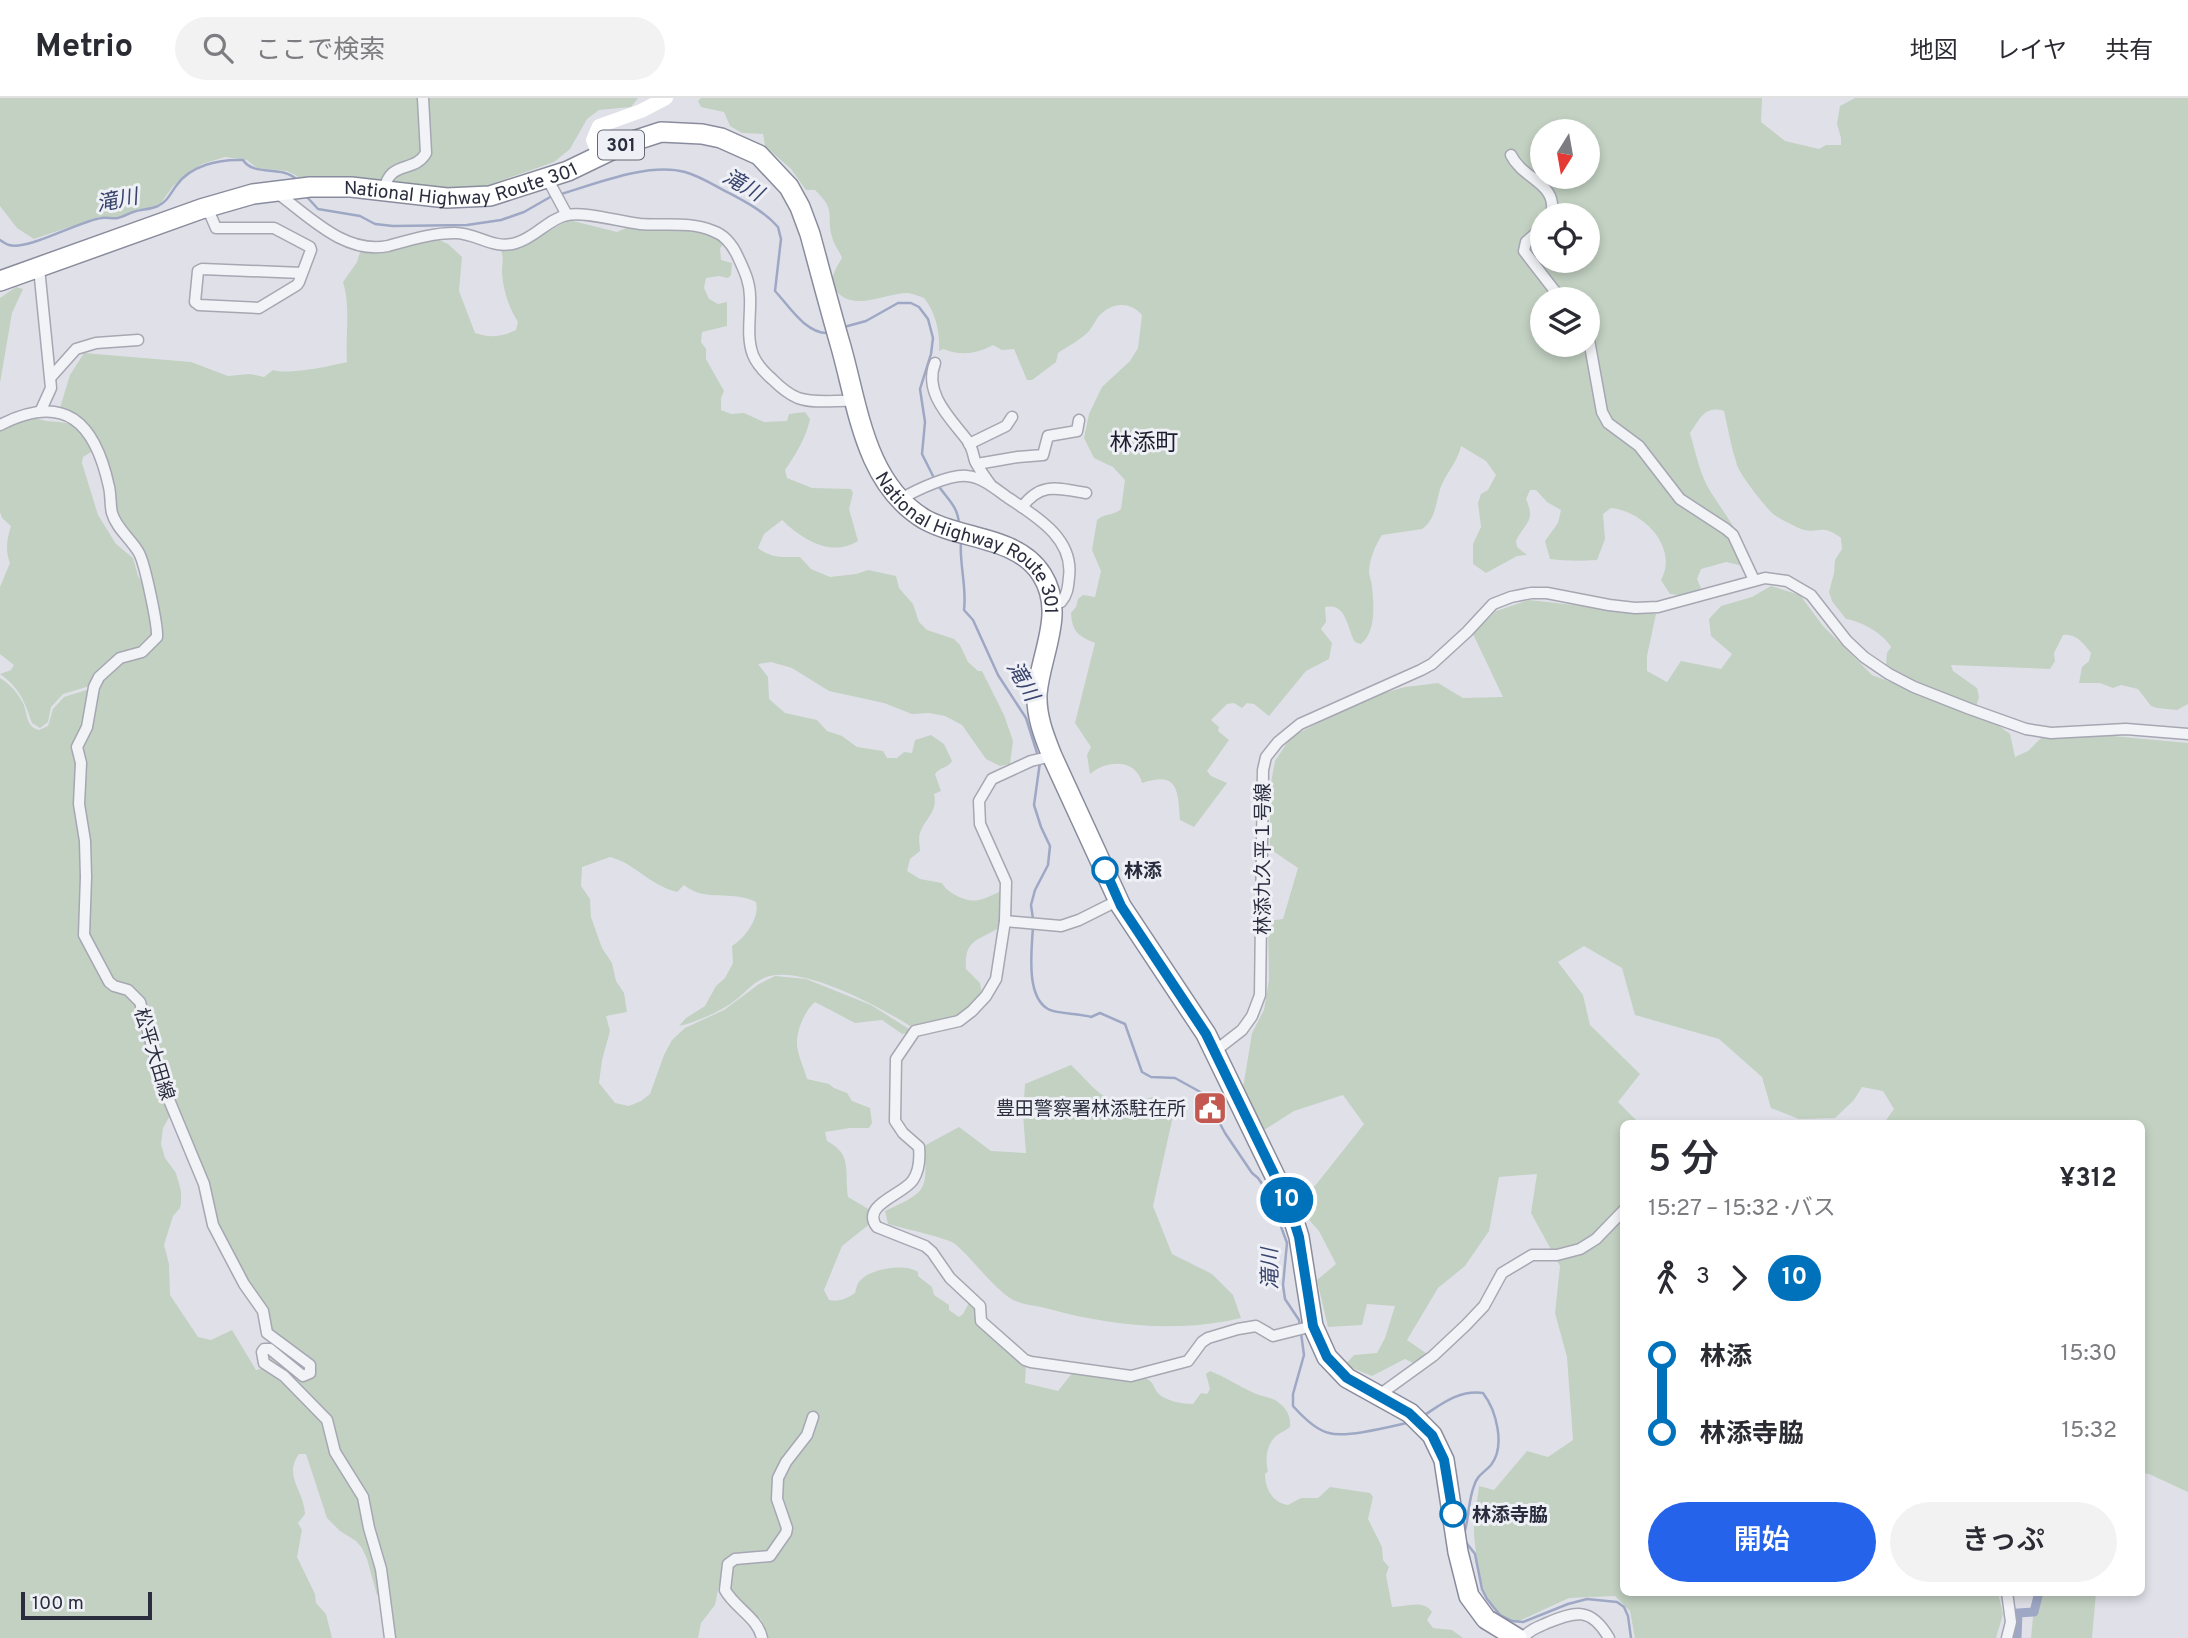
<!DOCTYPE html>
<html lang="ja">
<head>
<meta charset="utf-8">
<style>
	:root { --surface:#fff; --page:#f2f2f3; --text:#2b2b33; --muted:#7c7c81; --line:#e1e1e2; --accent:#2563eb }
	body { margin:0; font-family:Overpass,"Noto Sans JP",sans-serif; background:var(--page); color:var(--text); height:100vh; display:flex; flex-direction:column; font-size:26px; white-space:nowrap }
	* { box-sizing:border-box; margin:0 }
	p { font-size:23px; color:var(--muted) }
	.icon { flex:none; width:38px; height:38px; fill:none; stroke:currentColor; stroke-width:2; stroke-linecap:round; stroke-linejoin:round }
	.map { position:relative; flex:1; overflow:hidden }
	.panel { position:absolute; left:1620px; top:1022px; width:525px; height:476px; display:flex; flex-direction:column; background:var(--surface); border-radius:10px; box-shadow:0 4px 10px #0003 }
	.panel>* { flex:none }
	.badge { padding:0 14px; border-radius:23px; font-size:24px; line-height:46px }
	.needle { width:46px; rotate:191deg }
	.fabs { position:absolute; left:1530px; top:21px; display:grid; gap:14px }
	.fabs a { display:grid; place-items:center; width:70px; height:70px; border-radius:50%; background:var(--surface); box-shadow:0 4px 10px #0003; font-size:35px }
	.scale { position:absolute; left:21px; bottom:18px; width:131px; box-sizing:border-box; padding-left:7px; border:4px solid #2a2d3e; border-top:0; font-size:19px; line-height:24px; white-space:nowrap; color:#2a2d3e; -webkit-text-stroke:5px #eff0f5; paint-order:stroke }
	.map>.badge { position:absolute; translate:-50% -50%; box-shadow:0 0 0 4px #fff }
	.legs { display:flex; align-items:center; gap:10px; height:77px; padding:0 28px; font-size:23px }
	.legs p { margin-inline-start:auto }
	.overview { display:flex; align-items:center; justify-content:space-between; height:119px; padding:0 28px }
	h1 { font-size:38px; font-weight:600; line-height:52px }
	.cta { display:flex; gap:14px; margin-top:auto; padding:14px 28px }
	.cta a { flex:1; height:80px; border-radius:42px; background:var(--accent); color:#fff; font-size:28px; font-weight:600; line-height:80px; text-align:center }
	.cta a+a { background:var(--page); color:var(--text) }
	ul { padding:0 28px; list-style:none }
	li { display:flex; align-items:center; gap:24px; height:77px; font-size:26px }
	li i { display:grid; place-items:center; width:10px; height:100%; margin:0 9px; background:currentColor }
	li i::after { content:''; width:18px; height:18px; margin:-9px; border:5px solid; border-radius:50%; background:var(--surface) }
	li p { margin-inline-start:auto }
	li:first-child i { background:linear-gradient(#0000 50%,currentColor 0) }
	li:last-child i { background:linear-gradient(currentColor 50%,#0000 0) }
	header { display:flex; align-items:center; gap:42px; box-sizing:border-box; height:98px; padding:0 35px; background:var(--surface); border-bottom:2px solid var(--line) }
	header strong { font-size:33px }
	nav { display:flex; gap:38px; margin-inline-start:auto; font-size:24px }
	.search { width:490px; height:63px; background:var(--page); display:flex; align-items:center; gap:18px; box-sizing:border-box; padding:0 24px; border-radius:38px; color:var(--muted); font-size:26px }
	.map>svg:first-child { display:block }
</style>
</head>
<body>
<header>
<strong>Metrio</strong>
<div class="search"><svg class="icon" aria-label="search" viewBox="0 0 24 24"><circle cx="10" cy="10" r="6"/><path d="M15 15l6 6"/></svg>ここで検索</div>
<nav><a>地図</a><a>レイヤ</a><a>共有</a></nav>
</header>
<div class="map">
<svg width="2188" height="1540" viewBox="0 0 2188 1540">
	<rect width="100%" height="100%" fill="#e0e1e8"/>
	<g fill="#c2d1c2" fill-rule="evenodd">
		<polygon points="0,0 421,0 423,54 383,85 299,83 297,78 287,73 257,70 247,62 225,59 202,66 189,74 173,88 161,105 150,110 135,112 120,119 99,119 34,141 17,130 0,108"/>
		<polygon points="425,0 638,0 631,9 599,12 587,21 570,51 554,64 480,90 460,94 391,88 391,80 420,65"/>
		<path d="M701 0H1762L1761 24 1785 43 1819 51 1826 47H1841V40L1837 26 1840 8 1855 0H2188V606L2177 612 2157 610 2151 608 2138 591 2121 587 2113 590 2100 585H2079L2082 569 2089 563 2091 555C2084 546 2076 535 2063 537L2054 555 2055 563 2050 571 1951 567 1953 573 1977 590 1979 599 1976 609 1938 595 1891 573 1886 567 1887 555 1891 549C1884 536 1861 523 1846 521L1832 503 1829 494 1834 475 1835 462 1842 451 1841 440C1821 424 1817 437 1801 431 1792 427 1779 421 1772 415 1764 407 1740 377 1737 367 1731 349 1728 331 1724 313 1705 307 1700 321 1690 335 1696 356 1700 378 1712 396 1727 419 1741 437 1750 463L1739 467 1726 464 1701 471 1697 481 1701 490 1698 495 1688 498 1670 496 1661 482C1679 449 1643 413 1611 410L1603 416 1605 441 1597 462C1581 463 1565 463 1550 461L1545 443 1558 425 1561 412 1547 404 1536 392H1530L1526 401C1536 424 1525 424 1516 443L1517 449 1527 457 1517 458 1486 475 1473 466V446L1481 429 1478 405 1481 396 1488 392 1496 377 1486 363 1461 348C1458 362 1449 372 1443 384 1435 400 1438 420 1422 431L1382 437C1375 448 1370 460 1369 473 1369 479 1372 483 1372 489 1374 507 1376 534 1361 546L1355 544C1347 531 1347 504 1325 509L1326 524 1321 531 1332 545 1329 561 1306 573 1269 618 1254 606 1247 605 1242 610 1234 605 1227 606 1211 622 1219 629 1218 633 1229 642 1207 673 1211 678 1227 685 1194 729 1180 722C1178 694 1179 672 1142 685 1136 660 1106 662 1090 676L1087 657 1091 649 1075 625 1095 545C1078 538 1072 533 1071 515L1076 509 1078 501 1083 497 1095 499 1101 473 1092 452 1097 422C1105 415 1113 418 1121 411L1125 382 1113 369 1094 360 1084 340 1089 316 1102 289 1130 263 1138 250 1142 217C1130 203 1112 204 1099 218 1094 224 1092 231 1086 236 1077 244 1068 248 1058 255L1056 264 1032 282H1027L1014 251 1002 252 993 247C977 256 960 258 943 251L939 253C940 234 936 215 924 200 919 198 914 196 908 195 886 195 856 213 838 195 827 183 835 172 842 160 839 152 834 147 832 139 826 117 837 113 815 92H806L791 71 765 48 763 36 742 35 730 28 724 14 701 9 698 3ZM1542 33H1587V79H1542ZM1542 117H1587V163H1542ZM1542 201H1587V247H1542Z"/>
		<path d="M569 122 617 134 631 128 692 124 730 148 724 146 720 150 721 162 732 165 731 177 728 180 719 178 706 180 704 190 709 201 718 206 727 204V228L702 234 701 244 706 251V261L724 293 721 300V312L731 316 744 315 764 324 787 323 789 316 805 314 810 321C806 340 796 356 785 372L787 380 812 390 851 391 853 395 849 411 858 443C831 460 802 441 782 422L764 436 758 450C770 460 784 459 800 459L811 471 830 479 856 476 868 472 896 478 899 490 913 506 919 524 927 532 954 541 960 547 968 564 978 573H982L1004 617 1013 643 1010 666 1000 668 986 661 962 627 945 618 929 615 912 616 884 605 829 593 792 570 771 564 758 566 768 579 769 601 785 615 817 622 827 633 842 638 857 649 883 653 887 660H897L904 654 912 655 915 642 931 637 944 646 952 663C948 670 940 669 935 676L941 693 934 696C938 715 925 720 920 735 918 741 920 747 920 753L910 761 907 773 920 781 942 785C947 795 967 805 979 802 987 800 994 796 1001 793L1003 806 997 831C976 843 964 843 966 871L980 885 982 895 960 919 915 931C884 911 796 862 762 881 751 886 743 897 733 904 721 913 694 925 679 928L686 920 705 908 716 888 725 880 733 865 732 848C745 840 760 820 756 804 730 791 706 805 684 787L677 794C649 787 633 764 610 759L582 769 581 788 590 801 591 819 602 850 612 865 616 883 624 895 627 914 606 918 610 933 602 962 599 985 615 1005 629 1008 641 1003 650 996 664 957 672 942 685 930 724 912 759 886 775 878 806 881 871 907 909 931 908 935 902 936 882 922 855 925 815 904C805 912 796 933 797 947 798 958 804 970 807 981L829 986 834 990 847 995 852 1003 870 1010 872 1025 869 1030H850L825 1034 827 1043C853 1057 844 1072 848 1099L870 1112 871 1125 842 1148 824 1192 829 1202C839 1204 846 1201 855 1195 856 1192 857 1186 859 1184 869 1170 906 1165 918 1174V1178L932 1189 934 1197 949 1207V1212L959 1219 963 1216 969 1205 972 1203 979 1214 1026 1265 1025 1285 1058 1293 1074 1273 1144 1280C1155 1283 1152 1289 1159 1296 1166 1303 1183 1306 1193 1306L1201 1295 1207 1296 1210 1291 1206 1276 1210 1273C1226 1279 1238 1288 1254 1295 1262 1299 1273 1299 1279 1305 1287 1311 1291 1319 1290 1329 1285 1333 1279 1335 1275 1339 1266 1348 1265 1362 1268 1373L1265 1376C1265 1391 1273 1405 1288 1407L1301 1400H1318L1330 1389 1370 1395 1373 1399 1368 1421 1382 1449 1383 1462 1389 1469 1386 1477 1392 1509C1406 1509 1423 1501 1432 1514L1427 1522 1433 1530 1452 1532 1463 1540H768L761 1521 746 1514 726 1486 719 1487 715 1507 701 1525 698 1540H393L377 1444 343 1363 331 1325 266 1263 268 1256 293 1275 313 1274 273 1238 255 1199 215 1126 173 1013 145 914 117 888 86 837 79 653 96 588 107 575 156 544 148 468 117 419 100 350 59 313 70 277 84 255 191 264 228 278 250 276 264 279 273 272C289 277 330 268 347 264 345 237 351 210 343 184L357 164 360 154 437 141 448 146 462 159 459 193 475 235C489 240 502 239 516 232L518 224C509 210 503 192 502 175 502 166 504 161 501 152L531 143Z"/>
		<polygon points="16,189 23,191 12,215 0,285 0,200"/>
		<path d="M34 319C54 329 71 317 86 338 90 344 91 347 91 354L83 359 82 365 98 417 116 446 133 460 138 478 147 492 155 534 134 555 93 587 63 596 51 609 48 624 40 630 32 625C25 604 19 589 0 576L11 572 14 567 0 556V489L10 465C5 453 7 440 11 428L2 420 0 414V333Z"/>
		<path d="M1771 488 1800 497 1823 528 1872 577 1993 623 2010 636 2015 659 2028 653 2045 636 2102 637 2188 645V1394L2149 1376 2142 1375V1026L1884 1025 1894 1011 1883 993 1862 989 1854 1002 1835 1020 1799 1021 1771 1010 1762 979 1719 941 1635 917 1622 870 1584 848 1558 864 1583 897 1590 927 1640 976 1618 1004 1639 1025 1624 1026V1494L1998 1495 2003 1516 1996 1540H1635L1630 1513 1615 1498 1569 1500 1517 1524C1509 1521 1499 1517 1493 1511 1481 1497 1473 1445 1474 1426 1474 1414 1478 1401 1479 1388L1494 1392 1527 1353 1548 1359 1573 1342 1567 1259 1555 1215 1560 1168 1531 1115 1537 1076 1499 1079 1489 1133 1465 1168 1438 1190 1407 1242 1430 1258 1417 1267 1405 1261 1372 1278 1345 1267 1354 1257 1377 1255 1385 1240 1395 1208 1367 1206 1362 1227 1328 1229 1317 1182 1336 1166 1319 1133 1287 1097 1288 1084 1315 1088 1364 1026 1343 997 1294 1013 1264 1032 1243 990 1252 935 1264 912 1269 882 1268 823 1283 821 1298 770 1270 751V690L1275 663 1291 639 1367 600 1405 589 1438 585 1463 600 1503 599 1473 536 1496 513 1529 502 1656 516 1647 558V573L1667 584 1681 563 1721 571 1732 556 1711 538 1709 521 1721 508 1752 499Z"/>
		<path d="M0 580C10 586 17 594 23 605 28 616 25 628 39 632L48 628 53 611 64 599 93 590 77 645 83 837 105 878 132 896 172 1014 163 1030 161 1046 165 1060 176 1075 181 1093V1105L180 1110 173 1118 164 1147 169 1166 170 1197 198 1239 211 1242 232 1232 256 1272 263 1270C311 1293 343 1350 360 1399 372 1430 376 1466 382 1498L377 1497 367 1461 362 1450 356 1443 340 1433 327 1420 306 1356H299C283 1379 304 1392 305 1416L298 1425 302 1432 297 1459 315 1496 316 1505 326 1516 332 1540H0Z"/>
		<path d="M1071 967C1101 996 1108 1014 1153 999L1175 1009 1153 1108 1172 1156 1212 1176 1233 1197 1241 1220C1178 1235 1111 1228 1049 1211 1038 1208 1023 1207 1013 1202 993 1190 973 1161 955 1146 948 1140 901 1130 888 1126L885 1113C926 1094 928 1094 924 1048L959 1029 991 1053 1026 1055 1023 1017 1025 986Z"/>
		<polygon points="2039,1495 2096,1495 2092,1540 2031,1540 2034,1509"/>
	</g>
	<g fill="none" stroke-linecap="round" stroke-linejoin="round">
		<g stroke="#9ea8c5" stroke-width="2.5">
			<path d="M558 97C595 86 648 64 685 74 700 78 715 88 729 95 746 104 765 114 778 129L781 141 775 193C789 208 806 236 828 235"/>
			<polyline points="307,99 318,111 360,118 375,126 393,128 467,127 501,122 524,114 552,98"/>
			<path d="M0 142C3 144 6 146 9 147 28 153 81 122 102 120 107 119 112 121 118 120 123 119 128 116 133 114 142 111 149 112 158 108 168 103 170 96 176 88 190 67 220 61 243 62 254 79 282 67 296 81"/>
			<polyline points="844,229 866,223 898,205 911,205 919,209 928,221 933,240 931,256 920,291 925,324 922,356 935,382"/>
			<path d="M938 387C947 401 958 408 959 426"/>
			<path d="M961 443C959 465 967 489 964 512L973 522 998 577 1026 620 1038 658"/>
			<polyline points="1033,821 1031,807 1035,792 1048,767 1050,748 1041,729 1034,707 1040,664"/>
			<path d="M1033 828C1032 850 1025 898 1048 911 1056 916 1079 915 1091 919L1100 915 1125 926 1142 974 1151 979 1175 980 1204 996 1225 1035 1252 1075 1258 1080 1269 1096 1287 1145 1283 1187 1285 1201 1299 1222 1300 1229"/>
			<path d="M1301 1235 1304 1257 1293 1296V1308C1301 1317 1316 1332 1329 1335 1346 1340 1389 1329 1407 1325"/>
			<path d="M1423 1318C1442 1306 1458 1292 1483 1295 1496 1312 1506 1348 1491 1367 1484 1375 1477 1377 1474 1388 1468 1403 1469 1421 1464 1436"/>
			<polyline points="1465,1443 1475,1456 1482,1491 1487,1501 1500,1517 1512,1523 1523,1524 1568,1506 1587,1501 1617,1504 1624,1509 1628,1518 1631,1540"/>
		</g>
		<polyline stroke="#9ea8c5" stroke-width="9" points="2017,1540 2018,1515 2034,1514 2039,1494"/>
		<g stroke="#a6a7b2" stroke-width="13">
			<g id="street">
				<path d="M1511 57C1523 82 1559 85 1551 117"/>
				<polyline points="547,80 567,117"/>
				<path d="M384 93C389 61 414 76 426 55L423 0"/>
				<path d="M277 95C309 118 345 157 388 148 410 142 432 135 455 135 477 135 493 152 516 145 535 140 548 121 567 117 584 113 621 124 640 126 665 128 690 123 713 133 725 137 733 148 738 159 744 172 750 184 750 199 751 217 746 239 753 257 757 267 764 274 772 281 779 288 788 296 798 300 815 306 837 302 855 303"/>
				<polyline points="207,109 216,130 274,130 310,149 311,152 299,184 297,187 259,210 199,207 195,204 198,173 202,171 302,175"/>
				<polyline points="1542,130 1526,144 1524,153 1561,201"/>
				<polyline points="39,170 51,290 41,312"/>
				<polyline points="1587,231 1602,314 1608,325 1639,348 1680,401 1726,431 1733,437 1754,482"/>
				<path d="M935 265C923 295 951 321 967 342 972 348 973 356 975 363 979 371 985 379 990 386"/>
				<polyline points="51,279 76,251 96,245 138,242"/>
				<path d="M0 327C65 294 95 324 109 389 111 397 110 407 112 415 116 430 132 442 139 455 145 466 158 528 157 539L142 554 120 560 99 579 94 589 87 629 77 649 81 665 79 706 85 743 86 779 84 837 109 884 114 888 128 892 140 904 162 985 204 1086 213 1127 244 1186 263 1213 267 1235 310 1267V1275L303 1278 270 1251H264L262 1254 264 1265 284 1278 327 1322 335 1354 363 1399 369 1430 381 1471 390 1540"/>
				<polyline points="969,346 1006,328 1012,319"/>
				<polyline points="977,366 1018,359 1043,357 1048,338 1077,333 1079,322"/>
				<path d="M901 401C916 392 950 376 967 378 983 379 998 393 1010 401 1037 419 1074 441 1069 479 1068 488 1068 496 1061 504L1052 505"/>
				<path d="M1022 409C1041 384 1057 390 1086 395"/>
				<path d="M1052 658 1031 663 992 681 979 703 980 726 1006 784 1005 823 996 881 986 898 972 913 959 923 915 933 896 961 895 1023 903 1035 919 1049C920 1060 919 1073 913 1082 903 1097 860 1107 877 1129L925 1148 932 1154 950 1180 980 1208 981 1223 1025 1262 1031 1264 1131 1278 1188 1263 1202 1244 1208 1240 1238 1231 1256 1228 1273 1238 1313 1228"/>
				<polyline points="1005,823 1061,828 1079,822 1119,802"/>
				<polyline points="1215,953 1242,932 1252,918 1260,897 1263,672 1266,659 1278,644 1300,626 1421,572 1432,566 1467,534 1493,506 1511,499 1531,495 1547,495 1609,507 1635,510 1658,509 1765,480 1787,483 1811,497 1847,543 1864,559 1889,576 1914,589 1970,611 2026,631 2051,635 2126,631 2188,636"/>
				<polyline points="1380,1300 1386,1292 1433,1258 1466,1227 1484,1208 1502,1175 1532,1157 1557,1157 1580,1151 1596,1141 1624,1112"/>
				<path d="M762 1540C758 1520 735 1510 725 1492L728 1466 735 1461 770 1458 786 1435 787 1430 777 1401 778 1380 786 1364 807 1337 813 1319"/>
				<path d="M1523 1540C1529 1532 1538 1529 1547 1525 1576 1513 1591 1509 1609 1540"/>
				<polyline points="2007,1540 2011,1524 2007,1494"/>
			</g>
		</g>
		<g stroke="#898c9d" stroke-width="22">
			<g id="highway">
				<path id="s1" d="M0 183 201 111 253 96 310 89H351L447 100 490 98 568 73 624 46 661 34 702 36 721 40 759 57 789 89 800 109 810 136C820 173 830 211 841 249 858 309 865 385 924 421 961 442 1018 438 1042 477 1066 515 1040 557 1037 596 1036 618 1044 638 1052 658L1121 808 1206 936 1289 1107 1299 1139 1313 1228 1327 1259 1347 1280 1410 1315 1432 1337 1444 1362 1458 1454 1469 1498 1486 1521 1517 1540"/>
			</g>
		</g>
		<use href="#street" stroke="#f2f3f6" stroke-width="10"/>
		<polyline stroke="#fff" stroke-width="14" points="599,57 593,42 599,28 641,13 666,0"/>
		<use href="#highway" stroke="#fff" stroke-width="19"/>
	</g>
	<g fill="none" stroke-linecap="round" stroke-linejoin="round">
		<g stroke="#fff" stroke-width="16">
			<polyline id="line-1" points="1105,772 1121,808 1206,936 1289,1107 1299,1139 1313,1228 1327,1259 1347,1280 1409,1315 1432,1337 1444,1362 1453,1416"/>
		</g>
		<use href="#line-1" stroke="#0072bc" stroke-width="10"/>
	</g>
	<defs>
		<g id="civic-square" transform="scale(1.75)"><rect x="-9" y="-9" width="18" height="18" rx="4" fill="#c25850" stroke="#eff0f5"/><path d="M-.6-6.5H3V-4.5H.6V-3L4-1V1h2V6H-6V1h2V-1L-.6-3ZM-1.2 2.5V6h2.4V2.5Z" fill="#fff"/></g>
	</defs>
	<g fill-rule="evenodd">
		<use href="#civic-square" x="1210" y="1010"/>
	</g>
	<g fill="#fff" stroke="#0072bc" stroke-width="3.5">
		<circle cx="1105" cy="772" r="12"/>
		<circle cx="1453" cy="1416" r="12"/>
	</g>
	<g text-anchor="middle" stroke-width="6" stroke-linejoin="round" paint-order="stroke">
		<rect fill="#eff0f5" stroke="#656875" stroke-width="2" x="598" y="32.5" width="46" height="29" rx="5"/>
		<g font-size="18" font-weight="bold" fill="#2a2d3e">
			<text x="621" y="53">301</text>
		</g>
		<g font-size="19" fill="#2a2d3e" stroke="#eff0f5">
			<text dy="7" stroke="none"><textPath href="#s1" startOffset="478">National Highway Route 301</textPath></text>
			<text dy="7" stroke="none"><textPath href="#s1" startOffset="1255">National Highway Route 301</textPath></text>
			<text transform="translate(1262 761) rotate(-90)" y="7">林添九久平１号線</text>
			<text transform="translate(155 956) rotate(73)" y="7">松平大田線</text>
		</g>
		<g font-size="19" font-weight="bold" fill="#2a2d3e" stroke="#eff0f5" text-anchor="start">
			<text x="1124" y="779">林添</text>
			<text x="1472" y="1423">林添寺脇</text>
		</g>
		<g font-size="19" fill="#2a2d3e" stroke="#eff0f5" text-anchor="end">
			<text x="1186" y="1017">豊田警察署林添駐在所</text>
		</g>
		<g font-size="21" font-style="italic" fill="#38446e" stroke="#eff0f5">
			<text transform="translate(743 87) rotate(30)" y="7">滝川</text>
			<text transform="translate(117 102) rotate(-11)" y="7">滝川</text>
			<text transform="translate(1023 583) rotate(60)" y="7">滝川</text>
			<text transform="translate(1270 1171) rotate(-91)" y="7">滝川</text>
		</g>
		<g font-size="23" fill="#1c1e2e" stroke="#eff0f5">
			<text x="1144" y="352">林添町</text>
		</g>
	</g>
</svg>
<div class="fabs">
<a><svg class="needle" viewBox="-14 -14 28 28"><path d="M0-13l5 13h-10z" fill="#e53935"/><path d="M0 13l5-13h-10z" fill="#7c7c81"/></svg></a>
<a><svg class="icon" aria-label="locate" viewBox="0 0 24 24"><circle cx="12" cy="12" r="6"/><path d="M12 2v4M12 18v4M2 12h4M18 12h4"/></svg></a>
<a><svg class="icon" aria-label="layers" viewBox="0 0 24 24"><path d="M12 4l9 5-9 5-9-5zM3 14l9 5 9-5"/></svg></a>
</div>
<div class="scale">100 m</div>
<b class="badge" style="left:1287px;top:1102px;background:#0072bc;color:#fff">10</b>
<section class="panel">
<div class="overview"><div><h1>5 分</h1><p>15:27 – 15:32 · バス</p></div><b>¥312</b></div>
<div class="legs"><svg class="icon" aria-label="walk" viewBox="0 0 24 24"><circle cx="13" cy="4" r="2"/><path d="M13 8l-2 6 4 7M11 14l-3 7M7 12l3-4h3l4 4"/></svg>3<svg class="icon" aria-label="forward" viewBox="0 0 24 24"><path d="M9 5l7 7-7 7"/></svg><b class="badge" style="background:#0072bc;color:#fff">10</b></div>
<ul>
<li><i style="color:#0072bc"></i><b>林添</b><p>15:30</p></li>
<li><i style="color:#0072bc"></i><b>林添寺脇</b><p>15:32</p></li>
</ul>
<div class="cta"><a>開始</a><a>きっぷ</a></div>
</section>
</div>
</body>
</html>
